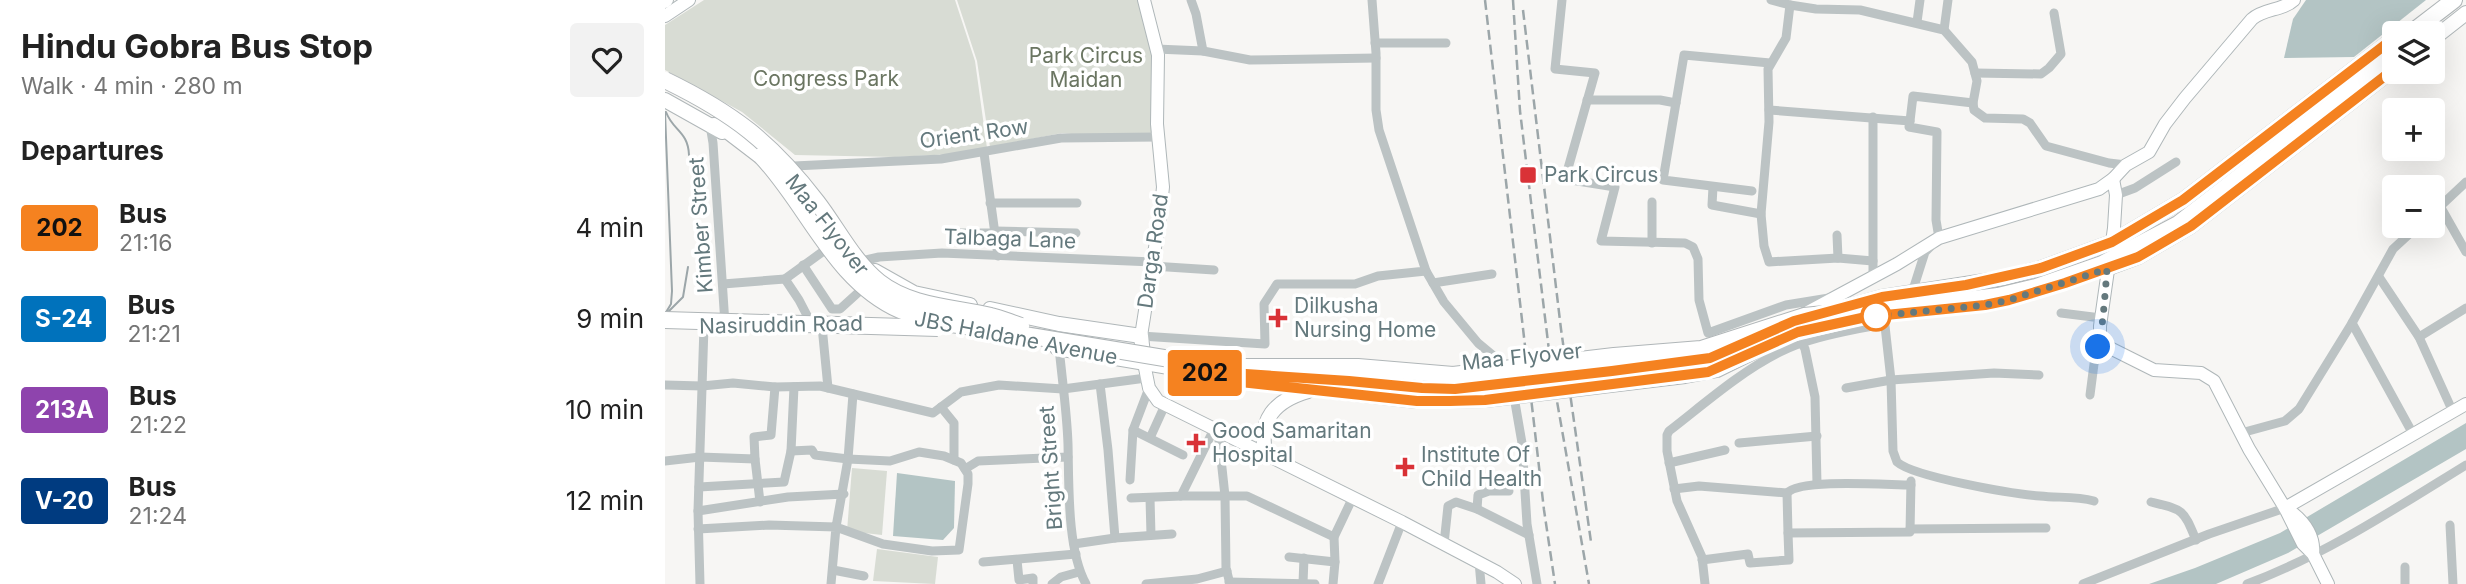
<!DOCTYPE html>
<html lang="en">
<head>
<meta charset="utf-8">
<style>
	:root { --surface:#fff; --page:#f2f2f2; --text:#222; --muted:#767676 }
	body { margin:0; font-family:Inter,sans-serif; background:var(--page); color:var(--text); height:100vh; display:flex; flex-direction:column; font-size:26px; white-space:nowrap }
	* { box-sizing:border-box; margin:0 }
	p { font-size:23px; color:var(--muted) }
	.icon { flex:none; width:38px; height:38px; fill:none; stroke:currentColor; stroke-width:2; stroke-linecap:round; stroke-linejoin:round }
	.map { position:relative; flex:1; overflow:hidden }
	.sheet { display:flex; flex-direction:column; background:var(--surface); width:665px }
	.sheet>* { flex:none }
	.badge { padding:0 14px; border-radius:5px; font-size:24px; line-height:46px }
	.buttons { position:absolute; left:1717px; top:21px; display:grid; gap:14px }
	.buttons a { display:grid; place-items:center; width:63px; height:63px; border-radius:7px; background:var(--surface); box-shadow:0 7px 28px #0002; font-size:35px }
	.you { position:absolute; width:35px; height:35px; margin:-18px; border:5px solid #fff; border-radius:50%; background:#1a73e8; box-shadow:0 0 0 10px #1a73e833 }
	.map>.badge { position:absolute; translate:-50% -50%; box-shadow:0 0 0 4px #fff }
	h2 { padding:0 21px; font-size:26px; line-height:63px }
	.round { display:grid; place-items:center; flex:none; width:74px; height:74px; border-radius:7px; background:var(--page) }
	.headline { display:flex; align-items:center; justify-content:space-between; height:119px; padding:0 21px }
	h1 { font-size:33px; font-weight:700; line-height:52px }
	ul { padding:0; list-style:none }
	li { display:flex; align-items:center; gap:21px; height:91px; padding:0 21px }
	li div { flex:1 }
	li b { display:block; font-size:26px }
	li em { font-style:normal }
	li .badge { min-width:77px; font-weight:700; text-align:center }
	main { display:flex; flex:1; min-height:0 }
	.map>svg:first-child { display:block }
</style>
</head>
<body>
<main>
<section class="sheet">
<div class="headline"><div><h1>Hindu Gobra Bus Stop</h1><p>Walk · 4 min · 280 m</p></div><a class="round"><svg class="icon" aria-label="heart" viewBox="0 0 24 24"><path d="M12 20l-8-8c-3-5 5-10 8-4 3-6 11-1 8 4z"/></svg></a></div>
<h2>Departures</h2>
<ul>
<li><span class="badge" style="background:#f58220;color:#111">202</span><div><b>Bus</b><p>21:16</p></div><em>4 min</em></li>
<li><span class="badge" style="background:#0072bc;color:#fff">S-24</span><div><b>Bus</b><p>21:21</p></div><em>9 min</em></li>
<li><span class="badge" style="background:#8e44ad;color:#fff">213A</span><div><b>Bus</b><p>21:22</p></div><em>10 min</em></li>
<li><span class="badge" style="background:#003b80;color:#fff">V-20</span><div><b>Bus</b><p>21:24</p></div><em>12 min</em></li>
</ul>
</section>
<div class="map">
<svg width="1801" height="584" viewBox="0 0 1801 584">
	<rect width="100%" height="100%" fill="#f7f6f4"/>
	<g fill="#d8dcd4">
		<polygon points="39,0 290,0 310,61 322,148 288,154 230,157 130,155 77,112 0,70 0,25"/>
		<polygon points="292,0 478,0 489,55 488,133 425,136 397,133 325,147 312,61"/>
		<polygon points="187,468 222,471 217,535 182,531"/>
		<polygon points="212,549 273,557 270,584 208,581"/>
	</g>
	<g fill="#b3c4c4">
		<polygon points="1641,0 1761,0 1689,57 1619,58 1628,19"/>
		<polygon points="1801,423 1801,449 1623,553 1551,584 1484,584 1530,568 1615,533"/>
		<polygon points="232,473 290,481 289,528 278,540 228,536"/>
	</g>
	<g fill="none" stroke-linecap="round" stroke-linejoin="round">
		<g stroke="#afb7b9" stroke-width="14">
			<g id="secondary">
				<polyline points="0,2 2,0"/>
				<polyline points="0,16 24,0"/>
				<polyline points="1448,179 1451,195 1449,228 1435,326 1435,335 1441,346 1489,370 1536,373 1549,381 1584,449 1620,508 1638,544 1648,554 1663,584"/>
				<path d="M1139 314 1232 264 1274 238 1434 189 1448 179 1461 165 1484 152 1500 124 1520 98 1587 19C1600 8 1617 11 1629 0"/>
				<polyline points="476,336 495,216 498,187 492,124 493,55 479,0"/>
				<polyline points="479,363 484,388 493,401 737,522 832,572 850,584"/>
				<polyline points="1620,508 1801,404"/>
				<path d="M1621 508C1637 519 1650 533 1648 554"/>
			</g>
		</g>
		<g stroke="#b0b7b9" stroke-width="16">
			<g id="primary">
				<polyline points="1768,39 1801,13"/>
				<polyline points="0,100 57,132"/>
				<polyline points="1438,270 1473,257 1526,226 1729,69"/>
				<polyline points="210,271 249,293 305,305"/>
				<polyline points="1182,307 1217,297 1339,278 1376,268 1447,242 1518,200 1729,38"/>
				<polyline points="325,309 394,324 476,336 479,363"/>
				<polyline points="1119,337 1206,316"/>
				<polyline points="392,348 539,373 558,372"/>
				<polyline points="582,374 684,381"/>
				<polyline points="544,377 682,393"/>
				<path d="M600 454C594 419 609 401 643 391"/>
			</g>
		</g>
		<g stroke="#b0b6b8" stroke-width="18">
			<g id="highway">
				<polyline points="1746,33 1789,0"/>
				<polyline points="49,126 62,130 96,156"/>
			</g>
		</g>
		<g stroke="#bcc3c4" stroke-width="9">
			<polyline points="526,0 531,14 538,51"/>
			<polyline points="897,0 890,69 930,73 900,179 950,187 936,241 1020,243 1028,247 1033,259 1034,300 1043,333 1121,305 1164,298"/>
			<polyline points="1106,0 1125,5 1151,9 1195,10 1279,30 1307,62 1312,81 1308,103 1309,110 1320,118 1358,119 1365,123 1381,146 1444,163 1461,165"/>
			<polyline points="1125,5 1121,38 1103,69 1104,122 1096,214 1099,246 1104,262 1173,258 1208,261"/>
			<polyline points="1252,22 1255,0"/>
			<polyline points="1279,30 1283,0"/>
			<polyline points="710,43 781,43"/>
			<polyline points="491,49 538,51 585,60 711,58"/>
			<polyline points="1310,73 1376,74 1384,68 1396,54 1389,13"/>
			<polyline points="922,100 995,100 1011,103"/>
			<polyline points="1104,110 1245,121 1248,96 1308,103"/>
			<polyline points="1245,121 1244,127 1272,132 1271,220 1274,238 1260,252 1246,296"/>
			<polyline points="45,125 48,143 60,324"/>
			<polyline points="319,153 333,256"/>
			<polyline points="129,166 276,159 396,138 494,137"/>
			<polyline points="1048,187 1047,205 1096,214"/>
			<polyline points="1087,191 998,180 1019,55 1105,63"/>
			<polyline points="1451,195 1470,188 1511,162"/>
			<polyline points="325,203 412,203"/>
			<polyline points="1775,206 1801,252"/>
			<polyline points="1768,213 1801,182"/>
			<polyline points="330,231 411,233"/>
			<polyline points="293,233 330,233"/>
			<polyline points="1172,235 1173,258"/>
			<polyline points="987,243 987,202"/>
			<polyline points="201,260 214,257 277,253 488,262"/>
			<polyline points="138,265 167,309 175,309 196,290"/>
			<polyline points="487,266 549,270"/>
			<polyline points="761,271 779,302 813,343 843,368"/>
			<polyline points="1714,277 1754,337 1788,412"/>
			<polyline points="1208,278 1208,117"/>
			<polyline points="768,283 827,274"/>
			<polyline points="58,284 120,279"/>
			<polyline points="1396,313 1436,318"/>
			<path d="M1219 317 1226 380 1228 451 1232 462C1249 477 1348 494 1375 496 1393 498 1411 496 1429 501"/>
			<polyline points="1687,323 1748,434"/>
			<polyline points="147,325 134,300 120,279 160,250"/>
			<polyline points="157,326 163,388"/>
			<polyline points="476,336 600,344 599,304 612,284 690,284 713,276 761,271 714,130 711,110 711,53 707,0"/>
			<polyline points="1754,337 1801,308"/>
			<polyline points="1137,343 1140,349 1150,397 1152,484"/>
			<path d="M393 348 395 357C398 386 402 415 403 444 404 484 402 550 421 584"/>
			<polyline points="435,384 443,450 450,538"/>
			<polyline points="0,385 37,386 68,383 110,387 155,386 268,413 296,392 334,385 398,389 481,378"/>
			<polyline points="1181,388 1226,380 1329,373 1374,375"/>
			<polyline points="848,391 857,443 862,524 872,584"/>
			<polyline points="1425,395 1429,364 1436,340"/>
			<polyline points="276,407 289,423 289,460"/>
			<polyline points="468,430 518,455"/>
			<polyline points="553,431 560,496 561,568 565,584"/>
			<polyline points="1576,433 1620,421 1634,409 1687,323 1728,249 1753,226"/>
			<polyline points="485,438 500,405"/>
			<polyline points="1074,443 1152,436"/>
			<polyline points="126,451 147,450 150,455 183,459 188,394"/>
			<polyline points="90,459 95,502"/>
			<polyline points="0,461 35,457 90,459 89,437 106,435 110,387"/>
			<polyline points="1004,463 1060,450"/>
			<polyline points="300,469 313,461 403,457"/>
			<polyline points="465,480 468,430 484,388"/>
			<polyline points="34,487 119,482 126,451 129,387"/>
			<path d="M1009 489 1034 486 1122 493C1135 478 1223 485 1246 485"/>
			<polyline points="1122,493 1123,533 1245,532 1246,481"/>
			<polyline points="516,496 582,496 669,537"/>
			<polyline points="466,498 516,496 549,429"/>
			<polyline points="485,498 486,535"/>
			<path d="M1486 502C1519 510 1518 509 1531 540"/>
			<polyline points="812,509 813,495 824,491 844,491"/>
			<polyline points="33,511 123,497 179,494"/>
			<polyline points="1785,525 1788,584"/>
			<polyline points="33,529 104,525 171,527 218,544 267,551 294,550 303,484 303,474 296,463 279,456 254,452 225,461 183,459 171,527 166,584"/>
			<polyline points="1245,529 1381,528"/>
			<polyline points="409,544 450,538 507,534"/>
			<polyline points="779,544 783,506 791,502 812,509 864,535"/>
			<polyline points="624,557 670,562 668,584"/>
			<polyline points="352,560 354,580 368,578 368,584"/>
			<polyline points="1037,560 1083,554 1085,563 1124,560 1123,533"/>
			<polyline points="318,562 411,554"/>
			<polyline points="670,562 669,537 688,497"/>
			<polyline points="814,562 816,584"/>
			<polyline points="168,570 199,576"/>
			<polyline points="564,582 650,584"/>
			<polyline points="638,583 639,558"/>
			<polyline points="35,584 33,511 39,326"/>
			<polyline points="387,584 396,577 414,572"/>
			<polyline points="481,584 532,579 562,571"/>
			<polyline points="713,584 737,522"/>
			<path d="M1040 584 1037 557 1012 501 1002 451V435L1004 431C1039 404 1075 372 1115 352 1146 336 1186 331 1220 323"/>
			<polyline points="1418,584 1544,534 1620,508"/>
			<path d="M1582 584C1660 555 1731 508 1801 465"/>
			<polyline points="1740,584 1740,567"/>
		</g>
		<use href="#secondary" stroke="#fff" stroke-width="12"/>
		<use href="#primary" stroke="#fff" stroke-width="14"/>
		<use href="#highway" stroke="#fff" stroke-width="16"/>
		<g stroke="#9ca6a9" stroke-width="2">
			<polyline points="0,112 7,291 6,304 0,314"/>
			<path d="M1 112C8 131 23 131 24 155"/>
			<polyline points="3,312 18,297 23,267"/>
		</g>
		<g stroke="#9ca6a9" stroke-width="2.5" stroke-dasharray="10 5" stroke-linecap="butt">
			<polyline points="820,0 879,510 890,584"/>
			<polyline points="848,0 855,111 886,367 924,584"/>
			<polyline points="858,10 896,329 926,542"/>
		</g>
		<g stroke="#b0b7b9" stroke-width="16" stroke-linecap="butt">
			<g id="primary-bridge">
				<polyline points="684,381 757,388 790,389 831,385 1045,358 1096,336"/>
				<polyline points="682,393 752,401 820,400 1020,376 1052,370 1119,337"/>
			</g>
		</g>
		<g stroke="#b0b6b8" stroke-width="18" stroke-linecap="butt">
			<g id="highway-bridge">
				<path d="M0 80C68 113 106 142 152 202 172 228 188 261 214 282 246 307 288 307 326 316 336 318 346 323 356 326"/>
				<path d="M96 156C143 205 169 281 235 310 267 324 302 326 336 331L541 365 567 367H693L788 375 949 356 1036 349 1139 316 1294 301 1333 296 1371 287 1437 264 1513 224 1729 57"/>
				<polyline points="0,320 273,328"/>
			</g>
		</g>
		<use href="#primary-bridge" stroke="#fff" stroke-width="14"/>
		<use href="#highway-bridge" stroke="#fff" stroke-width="16"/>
	</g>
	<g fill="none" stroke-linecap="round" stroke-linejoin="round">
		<g stroke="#fff" stroke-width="16">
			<polyline id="line" points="1729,38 1518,200 1447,242 1376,268 1301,285 1217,297 1129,321 1045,358 947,371 790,389 757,388 684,381 551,372 539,373 548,379 752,401 785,401 820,400 1043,372 1133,332 1201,317 1320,305 1344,300 1400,283 1473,257 1526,226 1729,69"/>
		</g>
		<use href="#line" stroke="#f58220" stroke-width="10"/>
		<path stroke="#64797d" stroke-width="7" stroke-dasharray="0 12.6" d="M1211 316 1320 305 1344 300 1442 269C1441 283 1437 339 1433 347"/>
	</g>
	<g fill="#d93237" stroke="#fff" stroke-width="2.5">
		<rect x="854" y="166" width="18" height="18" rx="3.5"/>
		<path d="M609.5 307.5h7v7h7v7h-7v7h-7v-7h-7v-7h7z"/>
		<path d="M527.5 432.5h7v7h7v7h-7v7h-7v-7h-7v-7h7z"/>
		<path d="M736.5 456.5h7v7h7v7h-7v7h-7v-7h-7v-7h7z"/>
	</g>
	<circle fill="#fff" stroke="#f58220" stroke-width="3.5" cx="1211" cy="316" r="14"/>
	<g text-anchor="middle" stroke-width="7" stroke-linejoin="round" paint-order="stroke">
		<g font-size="21" fill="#6b7662" stroke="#fff">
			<text x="421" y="63">Park Circus<tspan x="421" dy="24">Maidan</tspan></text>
			<text x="161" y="86">Congress Park</text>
		</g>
		<g font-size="21" fill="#64797d" stroke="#fff">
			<text transform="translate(309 134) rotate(-8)" y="7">Orient Row</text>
			<text transform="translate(36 225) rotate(-94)" y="7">Kimber Street</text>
			<text transform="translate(162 225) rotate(52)" y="7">Maa Flyover</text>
			<text transform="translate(345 239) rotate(2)" y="7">Talbaga Lane</text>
			<text transform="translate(488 251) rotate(-82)" y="7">Darga Road</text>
			<text transform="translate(116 325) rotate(-1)" y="7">Nasiruddin Road</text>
			<text transform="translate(351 338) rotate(11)" y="7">JBS Haldane Avenue</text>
			<text transform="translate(857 357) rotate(-6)" y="7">Maa Flyover</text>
			<text transform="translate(386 468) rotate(-94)" y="7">Bright Street</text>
		</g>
		<g font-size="21" fill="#64797d" stroke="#fff" text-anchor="start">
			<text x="879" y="182">Park Circus</text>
			<text x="629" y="313">Dilkusha<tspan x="629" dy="24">Nursing Home</tspan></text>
			<text x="547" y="438">Good Samaritan<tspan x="547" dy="24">Hospital</tspan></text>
			<text x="756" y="462">Institute Of<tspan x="756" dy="24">Child Health</tspan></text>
		</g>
	</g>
</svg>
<div class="buttons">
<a><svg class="icon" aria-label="layers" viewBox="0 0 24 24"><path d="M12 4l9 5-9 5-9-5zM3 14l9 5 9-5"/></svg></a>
<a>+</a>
<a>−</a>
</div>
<div class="you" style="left:1433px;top:347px"></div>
<b class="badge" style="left:540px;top:373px;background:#f58220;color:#111">202</b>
</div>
</main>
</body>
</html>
